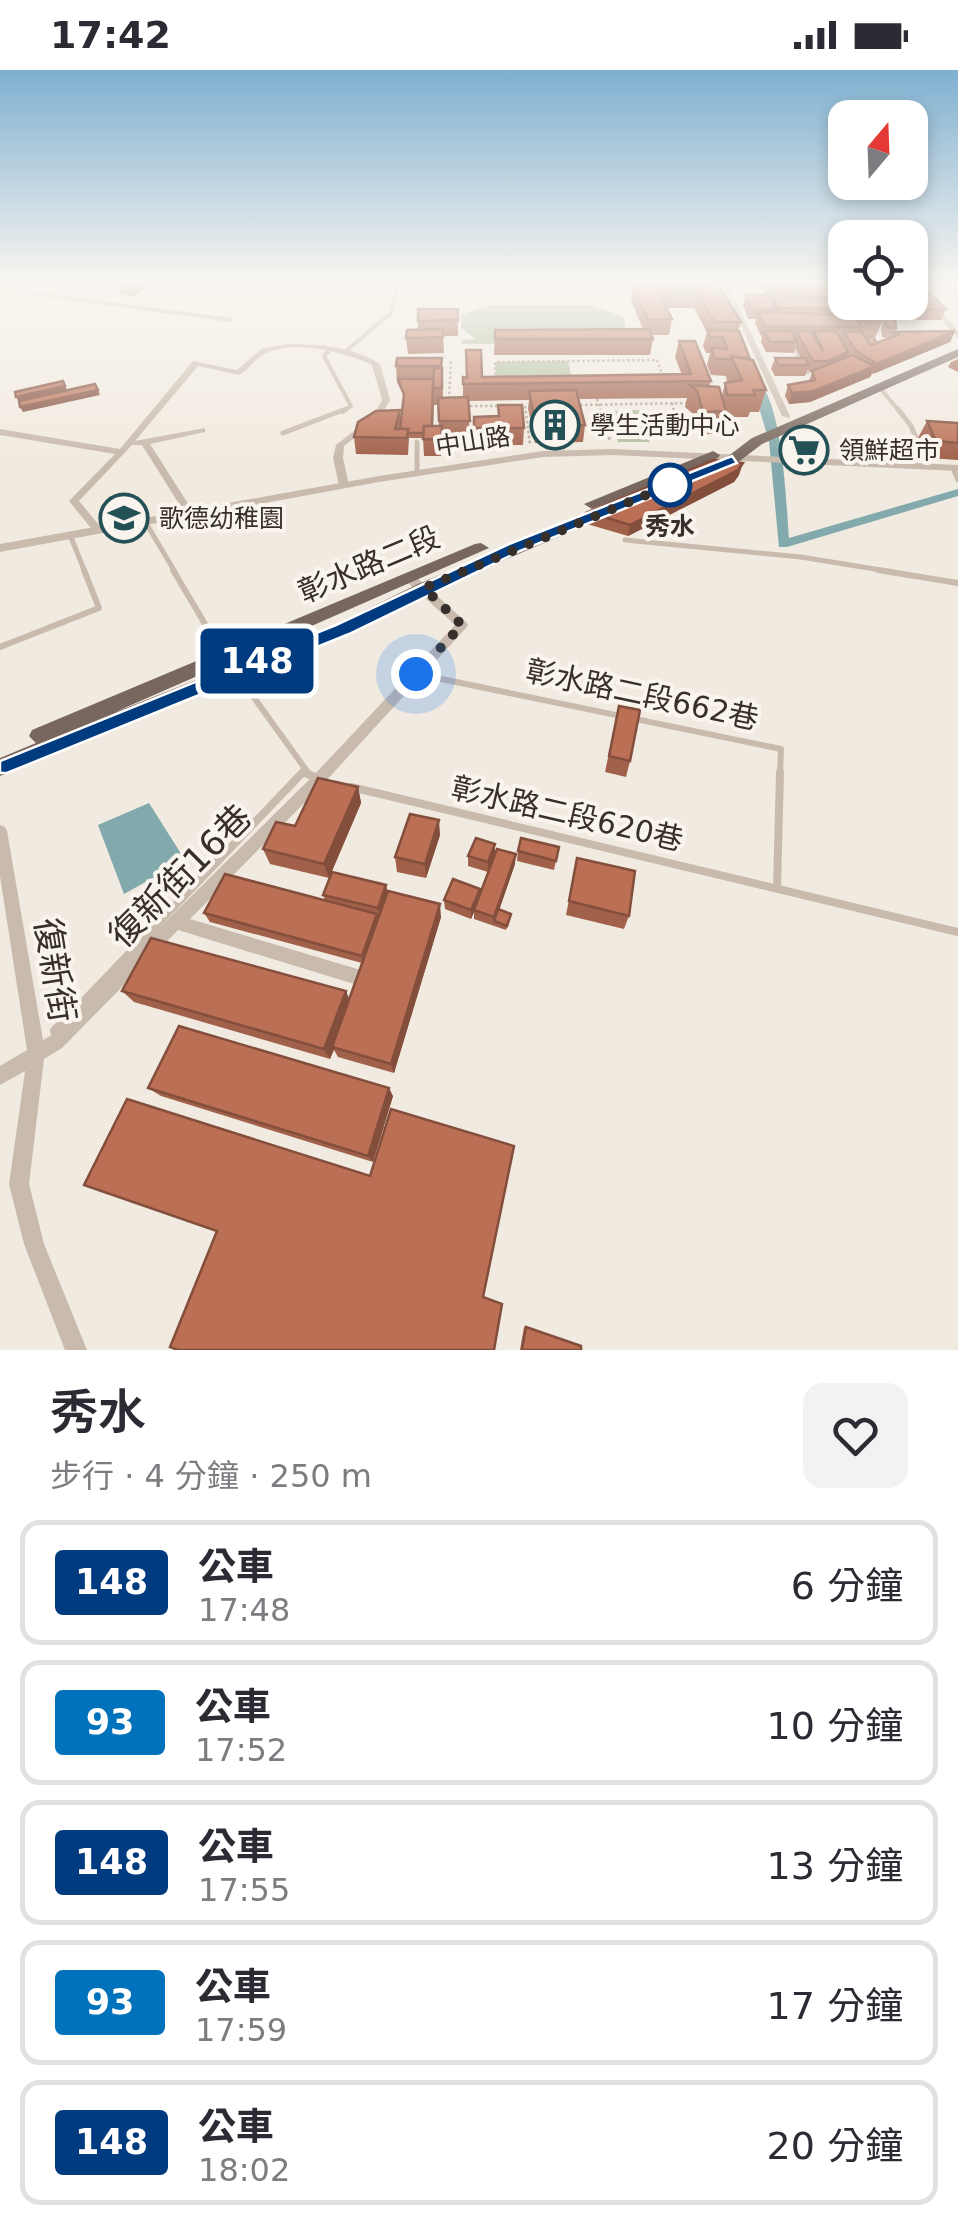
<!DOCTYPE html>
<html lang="zh-TW">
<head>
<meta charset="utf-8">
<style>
	:root { --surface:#fff; --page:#f2f2f3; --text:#2b2b33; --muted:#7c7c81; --line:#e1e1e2 }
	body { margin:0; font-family:"DejaVu Sans","Noto Sans TC",sans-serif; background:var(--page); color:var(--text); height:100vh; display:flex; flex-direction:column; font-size:38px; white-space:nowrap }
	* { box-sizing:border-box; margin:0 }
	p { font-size:32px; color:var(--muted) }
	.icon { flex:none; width:55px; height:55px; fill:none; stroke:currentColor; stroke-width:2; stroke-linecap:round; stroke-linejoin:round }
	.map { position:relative; height:1280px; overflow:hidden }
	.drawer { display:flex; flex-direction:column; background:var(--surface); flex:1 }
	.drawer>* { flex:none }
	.badge { padding:0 20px; border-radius:8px; font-size:35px; line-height:65px }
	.needle { width:65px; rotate:19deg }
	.tools { position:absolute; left:828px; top:30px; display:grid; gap:20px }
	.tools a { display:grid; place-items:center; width:100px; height:100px; border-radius:20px; background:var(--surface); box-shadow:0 5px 15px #0003; font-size:50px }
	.you { position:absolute; width:50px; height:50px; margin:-25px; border:8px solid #fff; border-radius:50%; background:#1a73e8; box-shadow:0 0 0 15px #1a73e833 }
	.map>.badge { position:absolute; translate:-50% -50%; box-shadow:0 0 0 5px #fff }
	.round { display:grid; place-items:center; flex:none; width:105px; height:105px; border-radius:20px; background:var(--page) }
	.overview { display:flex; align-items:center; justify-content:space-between; height:170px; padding:0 50px }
	h1 { font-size:48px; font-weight:600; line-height:75px }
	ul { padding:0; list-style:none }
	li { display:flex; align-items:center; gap:30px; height:125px; margin:0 20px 15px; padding:0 30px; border:5px solid var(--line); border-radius:20px }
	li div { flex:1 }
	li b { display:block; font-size:38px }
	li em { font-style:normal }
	li .badge { min-width:110px; font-weight:700; text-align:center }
	.status { display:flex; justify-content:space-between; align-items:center; height:70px; padding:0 50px; background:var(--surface); direction:ltr }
	.status svg { height:28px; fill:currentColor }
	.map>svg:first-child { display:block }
</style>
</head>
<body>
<div class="status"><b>17:42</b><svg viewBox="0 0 49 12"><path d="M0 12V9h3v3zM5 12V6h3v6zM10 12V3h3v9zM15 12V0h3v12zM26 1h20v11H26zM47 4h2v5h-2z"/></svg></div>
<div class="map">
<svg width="958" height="1280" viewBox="0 0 958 1280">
	<rect width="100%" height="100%" fill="#f1eae0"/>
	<g fill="#b4bfa1">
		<polygon points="490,235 591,235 624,247 626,261 636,273 462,274 462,270 476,269 461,258 461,245"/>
		<polygon points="568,291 574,319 497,320 495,292"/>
		<polygon points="639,340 650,372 618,372 608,341"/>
	</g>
	<polygon fill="#82a9ac" points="149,733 185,790 124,824 98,755"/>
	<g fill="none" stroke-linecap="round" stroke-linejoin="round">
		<g fill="#82a9ac" fill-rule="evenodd">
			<polygon points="713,214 721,214 730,240 723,238"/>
			<path d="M756 308C783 331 786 432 789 468L958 419V426L787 477H779L769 371 751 311Z"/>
		</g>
		<g stroke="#b4a497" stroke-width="2.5" stroke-dasharray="2.5 2.5" stroke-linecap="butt">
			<polygon points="657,290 667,318 497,320 495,292"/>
			<polyline points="449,329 451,290"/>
			<polyline points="597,329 610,371"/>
			<polyline points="672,333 680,365"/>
			<polyline points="580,335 687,333"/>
			<polyline points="470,336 497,336"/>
			<polyline points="525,336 530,374"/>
			<polyline points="652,359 663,359"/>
		</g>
		<g stroke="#c8baad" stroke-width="4">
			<polyline points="0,219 231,250"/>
			<polyline points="791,271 808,303"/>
			<polyline points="346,281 391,243 398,214"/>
			<polyline points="328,282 324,286 351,336 343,342"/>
			<polyline points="880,318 900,342"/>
		</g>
		<g stroke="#c8baad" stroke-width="5">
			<polyline points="898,339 911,356 929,397"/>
			<polyline points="283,363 346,339"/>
			<polyline points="417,372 417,403"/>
			<polyline points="953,398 958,410"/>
			<polyline points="146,453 175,502"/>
			<polyline points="70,465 85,502"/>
			<polyline points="625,470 801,487 893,502"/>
		</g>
		<g stroke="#c8baad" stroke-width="6">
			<polyline points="173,500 224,586 309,704"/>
			<polyline points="878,500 958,513"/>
			<polyline points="0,577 99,538 84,500"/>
			<polyline points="417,604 781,679 780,704"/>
		</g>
		<g stroke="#c8baad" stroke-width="8">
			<polyline points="303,702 320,709"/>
			<polyline points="351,717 958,862"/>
			<polyline points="777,817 780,702"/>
			<polyline points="57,959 303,702"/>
		</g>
		<polyline stroke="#c8baad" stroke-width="10" points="55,961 59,957"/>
		<g fill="#c8baad" fill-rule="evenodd">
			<polygon points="722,214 728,214 790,346 789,348 782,346"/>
			<polygon points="910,214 916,214 958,261 958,268"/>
			<path d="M289 274C320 274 354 277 380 294L390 330 380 348 344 376 343 388 349 415 347 417H341L339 415 333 388 336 375 374 345 382 330 372 295C347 282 289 268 263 285 254 290 248 300 239 305L198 296 135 371 205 358V362L150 374 196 446 194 448H188L142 375H132L79 431 104 461 103 463H95L69 431 115 384 0 365V359L120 379 193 291 237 300 261 279Z"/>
			<polygon points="410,504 414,505 466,552 468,555 466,558 324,713 190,849 364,901 370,903 372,909 370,915 364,917 178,860 62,978 44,989 29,1114 44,1174 87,1280 65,1280 24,1174 9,1114 25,1001 0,1015 0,996 27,980 0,806 0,755 5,757 7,761 43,970 50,966 314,705 455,555 406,511 405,508"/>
		</g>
		<polygon fill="#c8baad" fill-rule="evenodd" points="613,379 958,395 958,401 613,385 543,387 379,412 0,482 0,474 379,406 543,381"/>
		<g fill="#78675e" fill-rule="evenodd">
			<polygon points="958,279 958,287 762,374 737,393 702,406 695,402 727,387 752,368"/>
			<polygon points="713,381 720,385 718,388 597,437 592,439 584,434"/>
			<polygon points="610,434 618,439 616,442 430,522 349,564 0,706 0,688 36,673 29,666 32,660 475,474 481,473 489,478 113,643 337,554 418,514"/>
		</g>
	</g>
	<g fill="#a16049" fill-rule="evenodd">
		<polygon points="117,214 142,214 143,219 134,226 121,224"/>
		<path d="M664 214H710L741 252 738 261 750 289 766 320 759 342H750L748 347H724L720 363 698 365 692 343 685 337 687 328 578 329 585 355 583 372 535 373 528 338 529 330 468 331 470 367 442 368 441 386H424L423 368H409L408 385 356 384 354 367 400 340 401 351 404 327 397 312 396 296 442 288 443 328 463 327V307L682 305 675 287 679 271 711 311 709 317 722 326 725 313H727L726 306 711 305 707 295 710 283H706L703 276 707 262 694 238H667L672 249 669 265H652L653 269 650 285H494L495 260 643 259 631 231 633 216 665 215ZM434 330V335H438L439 356H433Z"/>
		<polygon points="759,214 823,214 831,228 831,230 856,238 882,252 875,268 874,268 877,273 888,268 882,267 881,258 885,248 896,258 895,262 955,261 950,272 872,304 870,307 810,332 789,334 785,326 788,315 809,311 812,302 809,302 808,299 805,306 775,306 771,299 775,288 801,288 795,277 794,283 766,282 761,272 762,268 755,253 756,249 748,249 743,235 746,224 765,225"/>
		<polygon points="910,214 946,239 941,250 917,250 902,232 910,232"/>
		<polygon points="458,239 458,266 443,266 444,283 408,284 406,268 418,260 418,251"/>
		<polygon points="958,289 958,302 948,297 951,292"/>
		<polygon points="498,335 524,358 523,375 475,375 474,347 498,346"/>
		<polygon points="927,351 958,353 958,390 928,388 918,368"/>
		<polygon points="739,405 734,412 628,466 587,454 588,442"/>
		<polygon points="619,636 630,691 626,707 605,702"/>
		<polygon points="358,717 361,733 329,808 270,794 263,779 295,756"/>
		<polygon points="440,765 426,808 397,802 395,787"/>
		<polygon points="495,774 495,784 488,802 468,796 468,786"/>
		<polygon points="559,777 554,800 517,791 518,781"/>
		<polygon points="577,788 629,846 624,859 566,845"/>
		<polygon points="515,794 499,840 510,848 506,860 474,849 474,842 471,849 445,839 444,830 480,826"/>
		<polygon points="386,815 387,823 441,847 394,1003 338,987 334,980 330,989 134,932 122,921 346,921 349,930 362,893 210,852 204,843 325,830 323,825"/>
		<polygon points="148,1018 393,1026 373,1092 161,1026"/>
		<polygon points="524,1257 581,1280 520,1280"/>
	</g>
	<g fill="#834e3c">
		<polygon points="133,214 142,214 143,219 134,226 130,215"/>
		<polygon points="955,261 950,272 873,304 877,294"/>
		<polygon points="848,282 844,292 825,302 829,291"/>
		<polygon points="875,296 870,307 810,332 789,334 792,323"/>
		<polygon points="65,316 68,322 19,332 16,327"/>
		<polygon points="98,320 100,325 23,342 20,337"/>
		<polygon points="743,393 739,405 734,412 628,466 630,455"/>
		<polygon points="358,717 361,733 329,808 324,794"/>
		<polygon points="439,750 440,765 426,808 425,794"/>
		<polygon points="495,774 495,784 488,802 488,792"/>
		<polygon points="516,784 515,794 495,852 494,847"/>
		<polygon points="386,815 388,825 380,847 378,838"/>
		<polygon points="480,819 480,828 471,849 471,840"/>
		<polygon points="440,834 441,847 394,1003 391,994"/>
		<polygon points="377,844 380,853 364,894 362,886"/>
		<polygon points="346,921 351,933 330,989 324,979"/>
		<polygon points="389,1018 393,1026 373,1092 368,1086"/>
	</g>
	<g fill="#bb7055" stroke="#834e3c" stroke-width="2.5">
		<polygon points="710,214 715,221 722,221 741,252 714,252 697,222 659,223 672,249 648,250 633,216"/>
		<polygon points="767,214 792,214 797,223 772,223"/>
		<polygon points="800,214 823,214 831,228 807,227"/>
		<polygon points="910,214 921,214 946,239 922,240 910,227"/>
		<polygon points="746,224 769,225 775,239 751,239"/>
		<polygon points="774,229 845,230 845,232 853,232 857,239 778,238"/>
		<polygon points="855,238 884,238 882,252 865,252"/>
		<polygon points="418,239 458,239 458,250 418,251"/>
		<polygon points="758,242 854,245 862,257 765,257"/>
		<polygon points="885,248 895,249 896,258 886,257"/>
		<polygon points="443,259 443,267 406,268 407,260"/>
		<polygon points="649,259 653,269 495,269 495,260"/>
		<polygon points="707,260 739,261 750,289 731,286 730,289 715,289 711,278 727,279 723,267 710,267"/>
		<polygon points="764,261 791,261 797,272 770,272"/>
		<polygon points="796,261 811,261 823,281 814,261 836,261 848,282 829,291 813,291"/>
		<polygon points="861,261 871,275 898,265 891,262 955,261 877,294 856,281 844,262"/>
		<polygon points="865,267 873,267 877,273 871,275"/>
		<polygon points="679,271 695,271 711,311 463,314 463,307 467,308 466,280 481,280 482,307 691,304"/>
		<polygon points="852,285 875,296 814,321 792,323 788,315 815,310 812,301"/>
		<polygon points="731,286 753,290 766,320 753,320 755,325 727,325 725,313 742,310"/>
		<polygon points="397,288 442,288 441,296 396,296"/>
		<polygon points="775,288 805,288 809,295 779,295"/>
		<polygon points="434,298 442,298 442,318 433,318"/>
		<polygon points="398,309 433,309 432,356 424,356 424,363 408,363 408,359 400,359 404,324"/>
		<polygon points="63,311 65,316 16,327 15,322"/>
		<polygon points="95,314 98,320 20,337 19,331"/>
		<polygon points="690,315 719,317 726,341 703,342 697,321"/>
		<polygon points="576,320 585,355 536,356 529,321"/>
		<polygon points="468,327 470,351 439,351 438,328"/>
		<polygon points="498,335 522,335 524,358 474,358 474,347 499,346"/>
		<polygon points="400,340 395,359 408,359 407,368 354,367 358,352 376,341"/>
		<polygon points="927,351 958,353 958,373 936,371"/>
		<polygon points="424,356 442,356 441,370 423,369"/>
		<polygon points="713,390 743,393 738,400 630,455 588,442"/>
		<polygon points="619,636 640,640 630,691 609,686"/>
		<polygon points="318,708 358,717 324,794 263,779 276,752 295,756"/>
		<polygon points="410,744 439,750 425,794 395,787"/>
		<polygon points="476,768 495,774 488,792 468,786"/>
		<polygon points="521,768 559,777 556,791 518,781"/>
		<polygon points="497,779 516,784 494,847 474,840"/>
		<polygon points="577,788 635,801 629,846 569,831"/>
		<polygon points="332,802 386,815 378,838 323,825"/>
		<polygon points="225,804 377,844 362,886 204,843"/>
		<polygon points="453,809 480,819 471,840 444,830"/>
		<polygon points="388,821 440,834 391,994 332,977"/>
		<polygon points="498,839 511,844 507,856 494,851"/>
		<polygon points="151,868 346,921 324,979 122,921"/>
		<polygon points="179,956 389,1018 368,1086 148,1018"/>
		<polygon points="127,1029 370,1106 391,1039 514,1076 483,1227 502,1234 494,1280 178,1280 170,1277 217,1161 84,1115"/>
		<polygon points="526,1257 581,1276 581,1280 522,1280"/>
	</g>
	<linearGradient id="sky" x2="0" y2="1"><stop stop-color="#7fb0d0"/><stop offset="0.54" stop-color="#f9f6f1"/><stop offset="1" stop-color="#f9f6f1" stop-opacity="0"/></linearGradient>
	<rect width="958" height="393" fill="url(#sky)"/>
	<polygon fill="#003b80" stroke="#fff" stroke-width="2.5" points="732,386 737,393 520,481 349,564 7,703 0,703 0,691 336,555 509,474"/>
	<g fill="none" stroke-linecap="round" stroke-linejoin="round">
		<polyline stroke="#372f2b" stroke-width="10" stroke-dasharray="0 18" points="416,604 462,555 424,518 670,415"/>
	</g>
	<defs>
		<g id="building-ring" transform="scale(2.5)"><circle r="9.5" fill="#f9f4ed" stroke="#245155" stroke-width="1.5"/><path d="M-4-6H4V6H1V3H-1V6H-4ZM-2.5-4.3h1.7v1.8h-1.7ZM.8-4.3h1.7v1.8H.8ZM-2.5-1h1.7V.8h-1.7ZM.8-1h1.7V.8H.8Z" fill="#245155"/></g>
		<g id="supermarket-ring" transform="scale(2.5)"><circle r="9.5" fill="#f9f4ed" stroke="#245155" stroke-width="1.5"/><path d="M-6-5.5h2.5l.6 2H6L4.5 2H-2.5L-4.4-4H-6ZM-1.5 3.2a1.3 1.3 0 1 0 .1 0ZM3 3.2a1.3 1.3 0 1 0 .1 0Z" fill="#245155"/></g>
		<g id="school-ring" transform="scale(2.5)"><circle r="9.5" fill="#f9f4ed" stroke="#245155" stroke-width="1.5"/><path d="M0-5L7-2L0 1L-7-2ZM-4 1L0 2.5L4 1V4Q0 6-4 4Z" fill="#245155"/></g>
	</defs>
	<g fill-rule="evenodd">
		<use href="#building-ring" x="555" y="355"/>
		<use href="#supermarket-ring" x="804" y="380"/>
		<use href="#school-ring" x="124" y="448"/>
	</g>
	<circle fill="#fff" stroke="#003b80" stroke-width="5" cx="670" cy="415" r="20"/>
	<g text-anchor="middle" stroke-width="8" stroke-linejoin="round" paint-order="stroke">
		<g font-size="25" fill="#372f2b" stroke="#f9f4ed" text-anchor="start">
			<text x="590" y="364">學生活動中心</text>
			<text x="839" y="389">領鮮超市</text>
			<text x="159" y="457">歌德幼稚園</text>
		</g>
		<g font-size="25" fill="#372f2b" stroke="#f9f4ed">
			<text transform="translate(473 371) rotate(-9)" y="9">中山路</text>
		</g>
		<g font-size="25" font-weight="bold" fill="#372f2b" stroke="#f9f4ed">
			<text x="670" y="465">秀水</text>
		</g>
		<g font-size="30" fill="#372f2b" stroke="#f9f4ed">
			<text transform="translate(369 495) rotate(-23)" y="10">彰水路二段</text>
			<text transform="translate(642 625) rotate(12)" y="10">彰水路二段662巷</text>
			<text transform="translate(567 744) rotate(13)" y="10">彰水路二段620巷</text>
		</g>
		<g font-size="35" fill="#372f2b" stroke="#f9f4ed">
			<text transform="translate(180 806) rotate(-45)" y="12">復新街16巷</text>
			<text transform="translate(55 900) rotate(81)" y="12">復新街</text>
		</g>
	</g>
</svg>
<div class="tools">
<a><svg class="needle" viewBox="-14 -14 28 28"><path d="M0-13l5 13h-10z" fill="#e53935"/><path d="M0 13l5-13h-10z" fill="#7c7c81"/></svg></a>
<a><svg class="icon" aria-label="locate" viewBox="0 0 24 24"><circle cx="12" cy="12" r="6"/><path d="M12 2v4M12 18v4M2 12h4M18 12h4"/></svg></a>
</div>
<div class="you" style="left:416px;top:604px"></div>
<b class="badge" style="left:257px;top:591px;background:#003b80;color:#fff">148</b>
</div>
<section class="drawer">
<div class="overview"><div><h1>秀水</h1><p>步行 · 4 分鐘 · 250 m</p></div><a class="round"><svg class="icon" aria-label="heart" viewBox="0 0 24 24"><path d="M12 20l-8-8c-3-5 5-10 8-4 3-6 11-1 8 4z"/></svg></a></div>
<ul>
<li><span class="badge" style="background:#003b80;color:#fff">148</span><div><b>公車</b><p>17:48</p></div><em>6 分鐘</em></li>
<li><span class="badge" style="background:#0072bc;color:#fff">93</span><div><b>公車</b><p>17:52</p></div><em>10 分鐘</em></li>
<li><span class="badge" style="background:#003b80;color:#fff">148</span><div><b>公車</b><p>17:55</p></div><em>13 分鐘</em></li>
<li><span class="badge" style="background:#0072bc;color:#fff">93</span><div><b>公車</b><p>17:59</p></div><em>17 分鐘</em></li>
<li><span class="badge" style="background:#003b80;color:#fff">148</span><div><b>公車</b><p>18:02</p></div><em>20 分鐘</em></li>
</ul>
</section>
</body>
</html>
